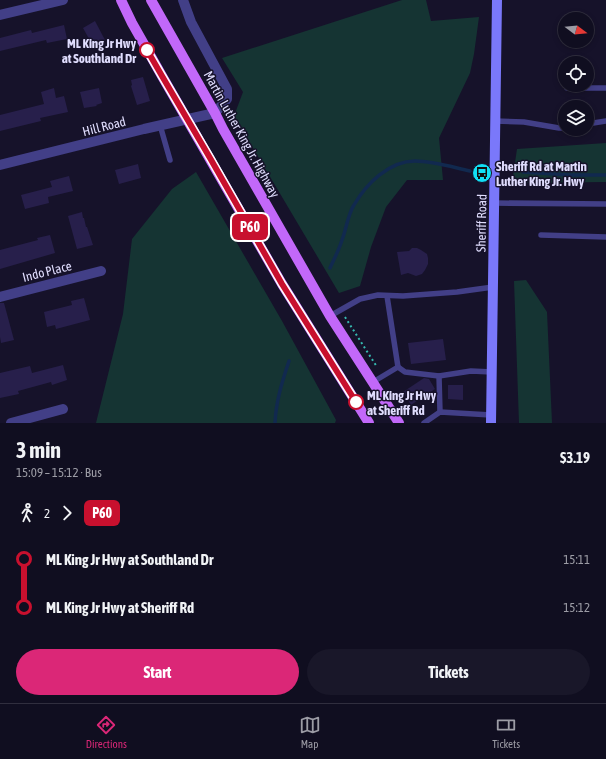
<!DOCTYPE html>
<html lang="en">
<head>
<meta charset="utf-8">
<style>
	:root { --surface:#100e20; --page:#191729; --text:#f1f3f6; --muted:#9c9ca5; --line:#302e3e; --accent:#db2777 }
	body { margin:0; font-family:"Asap Condensed",sans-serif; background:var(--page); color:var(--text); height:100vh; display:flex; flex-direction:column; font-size:15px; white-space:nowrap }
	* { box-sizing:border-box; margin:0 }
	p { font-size:13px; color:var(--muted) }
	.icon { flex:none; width:22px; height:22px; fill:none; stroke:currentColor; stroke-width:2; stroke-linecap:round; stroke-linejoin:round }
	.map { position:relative; height:423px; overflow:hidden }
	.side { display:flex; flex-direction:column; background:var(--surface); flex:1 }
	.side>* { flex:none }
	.badge { padding:0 8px; border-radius:6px; font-size:14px; line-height:26px }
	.needle { width:26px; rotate:106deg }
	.controls { position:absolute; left:558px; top:12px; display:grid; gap:8px }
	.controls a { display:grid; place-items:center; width:36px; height:36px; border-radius:50%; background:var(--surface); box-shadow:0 2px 6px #0003,0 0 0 1px var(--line); font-size:20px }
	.map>.badge { position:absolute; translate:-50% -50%; box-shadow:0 0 0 2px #fff }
	.legs { display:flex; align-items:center; gap:6px; height:44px; padding:0 16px; font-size:13px }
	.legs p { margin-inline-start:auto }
	.head { display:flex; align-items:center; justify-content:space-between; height:68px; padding:0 16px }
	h1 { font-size:22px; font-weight:700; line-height:30px }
	.action { display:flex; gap:8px; margin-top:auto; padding:8px 16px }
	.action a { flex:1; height:46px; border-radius:24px; background:var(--accent); color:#fff; font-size:16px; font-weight:700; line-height:46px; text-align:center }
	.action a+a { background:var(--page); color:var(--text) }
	ul { padding:0 16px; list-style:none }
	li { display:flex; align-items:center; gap:14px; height:48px; font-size:15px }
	li i { display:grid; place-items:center; width:6px; height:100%; margin:0 5px; background:currentColor }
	li i::after { content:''; width:10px; height:10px; margin:-5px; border:3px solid; border-radius:50%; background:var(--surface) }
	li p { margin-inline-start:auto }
	li:first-child i { background:linear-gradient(#0000 50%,currentColor 0) }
	li:last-child i { background:linear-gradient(currentColor 50%,#0000 0) }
	.dock { display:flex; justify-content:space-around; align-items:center; height:56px; border-top:1px solid var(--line); background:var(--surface); font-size:11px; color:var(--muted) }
	.dock a { display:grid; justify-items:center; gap:2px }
	.dock .selected { color:var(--accent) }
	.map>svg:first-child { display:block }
</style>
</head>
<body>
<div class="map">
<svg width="606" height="423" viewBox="0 0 606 423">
	<rect width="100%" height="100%" fill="#16122a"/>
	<g fill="#153433">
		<polygon points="402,0 426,0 431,21 479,17 474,54 470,73 439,138 443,180 407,180 386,207 371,247 360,286 339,293 234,116 243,92 222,58"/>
		<polygon points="606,143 606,182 512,183 517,149"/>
		<polygon points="196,172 282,321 336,420 335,423 96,423 123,314 132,239 172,189"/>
		<polygon points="526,280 547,312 552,423 519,423 514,281"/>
	</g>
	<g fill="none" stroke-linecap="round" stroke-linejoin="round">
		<g stroke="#11294f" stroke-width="3.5">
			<polyline points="523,172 569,175 606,175"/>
			<path d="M330 268C334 259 339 250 342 240 346 230 348 214 354 205 366 184 389 161 415 161 433 161 452 167 470 171"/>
			<path d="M275 423C276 401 282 382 289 361"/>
		</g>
	</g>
	<g fill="#271f4b">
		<polygon points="95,21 105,40 93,46 83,28"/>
		<polygon points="64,25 67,39 47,43 46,40 0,51 0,38 31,30 32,33"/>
		<polygon points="143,77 150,101 137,105 131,86 132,85 131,80"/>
		<polygon points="54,88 56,98 64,96 68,112 40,118 41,121 0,131 0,115 44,104 41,92"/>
		<polygon points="99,88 102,103 96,105 97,106 84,108 80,92"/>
		<polygon points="138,164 141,178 119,184 115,170"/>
		<polygon points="69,176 73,191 48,197 49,203 25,209 21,195 52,187 50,181"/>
		<polygon points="82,212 83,218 84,218 86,227 87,227 93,245 77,249 68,216"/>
		<polygon points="50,235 55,253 0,269 0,250 38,240 37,238"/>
		<polygon points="412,248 417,248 421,250 427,254 428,258 428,264 425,270 422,274 416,276 408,273 401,275 397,252 409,251"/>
		<polygon points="84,298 90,320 56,329 55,325 47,327 44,312 72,305 71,301"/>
		<polygon points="0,303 4,303 14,340 1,343 0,337"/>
		<polygon points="443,339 446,360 411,364 408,343"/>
		<polygon points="63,365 67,380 52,385 51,382 18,391 19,394 0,398 0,373 30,366 32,373"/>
		<polygon points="424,378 429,379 435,389 411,405 403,392"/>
		<polygon points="448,385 463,385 463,400 448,399"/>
	</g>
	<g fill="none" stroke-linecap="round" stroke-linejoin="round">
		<polyline stroke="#36b9b0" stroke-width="2" stroke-dasharray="2 3" stroke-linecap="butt" points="345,317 377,367"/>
		<g stroke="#423f87" stroke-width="5.5">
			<polyline points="567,88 606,88"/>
			<polyline points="495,121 524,122 559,128 565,128"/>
			<polyline points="587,124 606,121"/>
			<polyline points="160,125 170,160"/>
			<polyline points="494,203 606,204"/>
			<polyline points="541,235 606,237"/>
			<polyline points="387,296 398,367"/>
			<polyline points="330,316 360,299 378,295 403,296 457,292 493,287"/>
			<polyline points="439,376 440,412"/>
			<polyline points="373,382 398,367 405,372 439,376 471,371 492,372"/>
			<polyline points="424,423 440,412 491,415"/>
		</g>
		<g stroke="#423f87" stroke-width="10">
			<polyline points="183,0 191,22 227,89 227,99 215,113"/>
			<polyline points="0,15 63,0"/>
			<polyline points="0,297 101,271"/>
			<polyline points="11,423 63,409"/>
		</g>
		<polyline stroke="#423f87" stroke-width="10" points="0,165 144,129 215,113"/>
		<polyline stroke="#7a78fa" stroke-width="10" points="491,423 497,0"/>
		<g stroke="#c268f9" stroke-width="10">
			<polyline points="121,0 132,23 162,76 282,284 369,423"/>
			<polyline points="151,0 215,113 223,129 330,316 399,423"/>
		</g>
	</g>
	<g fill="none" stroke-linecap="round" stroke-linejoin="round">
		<g stroke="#fff" stroke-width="9">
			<polyline id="line-1" points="147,50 162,76 210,158 282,284 356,402"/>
		</g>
		<use href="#line-1" stroke="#c8102e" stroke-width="6"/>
	</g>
	<defs>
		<g id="bus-disc" transform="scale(1)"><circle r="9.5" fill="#11e0f6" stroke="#16122a"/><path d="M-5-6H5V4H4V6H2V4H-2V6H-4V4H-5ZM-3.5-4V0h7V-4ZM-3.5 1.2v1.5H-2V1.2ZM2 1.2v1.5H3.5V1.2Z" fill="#111"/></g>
	</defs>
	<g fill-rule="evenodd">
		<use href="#bus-disc" x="482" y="173"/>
	</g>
	<g fill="#fff" stroke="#c8102e" stroke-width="2">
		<circle cx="147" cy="50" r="7"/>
		<circle cx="356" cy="402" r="7"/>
	</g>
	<g text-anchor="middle" stroke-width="3" stroke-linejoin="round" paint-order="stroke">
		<g font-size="13" font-weight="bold" fill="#e0ddfe" stroke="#16122a" text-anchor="end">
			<text x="136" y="48">ML King Jr Hwy<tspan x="136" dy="15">at Southland Dr</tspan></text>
			<text x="367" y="400" text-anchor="start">ML King Jr Hwy<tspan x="367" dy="15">at Sheriff Rd</tspan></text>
		</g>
		<g font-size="13" fill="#e0ddfe" stroke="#16122a">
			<text transform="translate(104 126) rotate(-14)" y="5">Hill Road</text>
			<text transform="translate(242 134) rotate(61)" y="5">Martin Luther King Jr. Highway</text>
			<text transform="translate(481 223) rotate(-89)" y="5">Sheriff Road</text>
			<text transform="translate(47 271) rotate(-14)" y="5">Indo Place</text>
		</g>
		<g font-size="13" font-weight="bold" fill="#e0ddfe" stroke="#16122a" text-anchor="start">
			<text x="496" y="171">Sheriff Rd at Martin<tspan x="496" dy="15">Luther King Jr. Hwy</tspan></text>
		</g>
	</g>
</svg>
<div class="controls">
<a><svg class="needle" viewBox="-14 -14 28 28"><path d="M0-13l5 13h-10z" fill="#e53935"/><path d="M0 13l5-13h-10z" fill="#9c9ca5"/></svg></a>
<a><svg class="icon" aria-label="locate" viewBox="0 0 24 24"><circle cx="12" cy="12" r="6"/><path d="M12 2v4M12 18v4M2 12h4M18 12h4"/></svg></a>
<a><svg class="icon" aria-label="layers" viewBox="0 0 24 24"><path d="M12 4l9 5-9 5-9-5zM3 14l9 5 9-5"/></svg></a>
</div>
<b class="badge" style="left:250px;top:227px;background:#c8102e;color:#fff">P60</b>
</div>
<section class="side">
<div class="head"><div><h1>3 min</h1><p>15:09 – 15:12 · Bus</p></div><b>$3.19</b></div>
<div class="legs"><svg class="icon" aria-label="walk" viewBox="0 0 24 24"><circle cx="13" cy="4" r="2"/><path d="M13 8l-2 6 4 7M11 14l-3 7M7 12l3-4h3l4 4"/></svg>2<svg class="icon" aria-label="forward" viewBox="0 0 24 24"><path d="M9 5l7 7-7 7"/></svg><b class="badge" style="background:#c8102e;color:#fff">P60</b></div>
<ul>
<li><i style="color:#c8102e"></i><b>ML King Jr Hwy at Southland Dr</b><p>15:11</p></li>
<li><i style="color:#c8102e"></i><b>ML King Jr Hwy at Sheriff Rd</b><p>15:12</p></li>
</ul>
<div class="action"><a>Start</a><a>Tickets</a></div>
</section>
<nav class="dock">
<a class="selected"><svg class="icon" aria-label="directions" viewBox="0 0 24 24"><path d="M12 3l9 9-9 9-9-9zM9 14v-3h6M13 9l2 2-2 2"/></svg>Directions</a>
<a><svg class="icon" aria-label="map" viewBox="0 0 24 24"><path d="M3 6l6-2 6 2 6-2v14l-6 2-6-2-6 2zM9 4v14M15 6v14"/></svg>Map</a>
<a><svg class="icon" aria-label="tickets" viewBox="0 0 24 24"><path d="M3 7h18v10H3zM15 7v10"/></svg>Tickets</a>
</nav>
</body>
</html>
